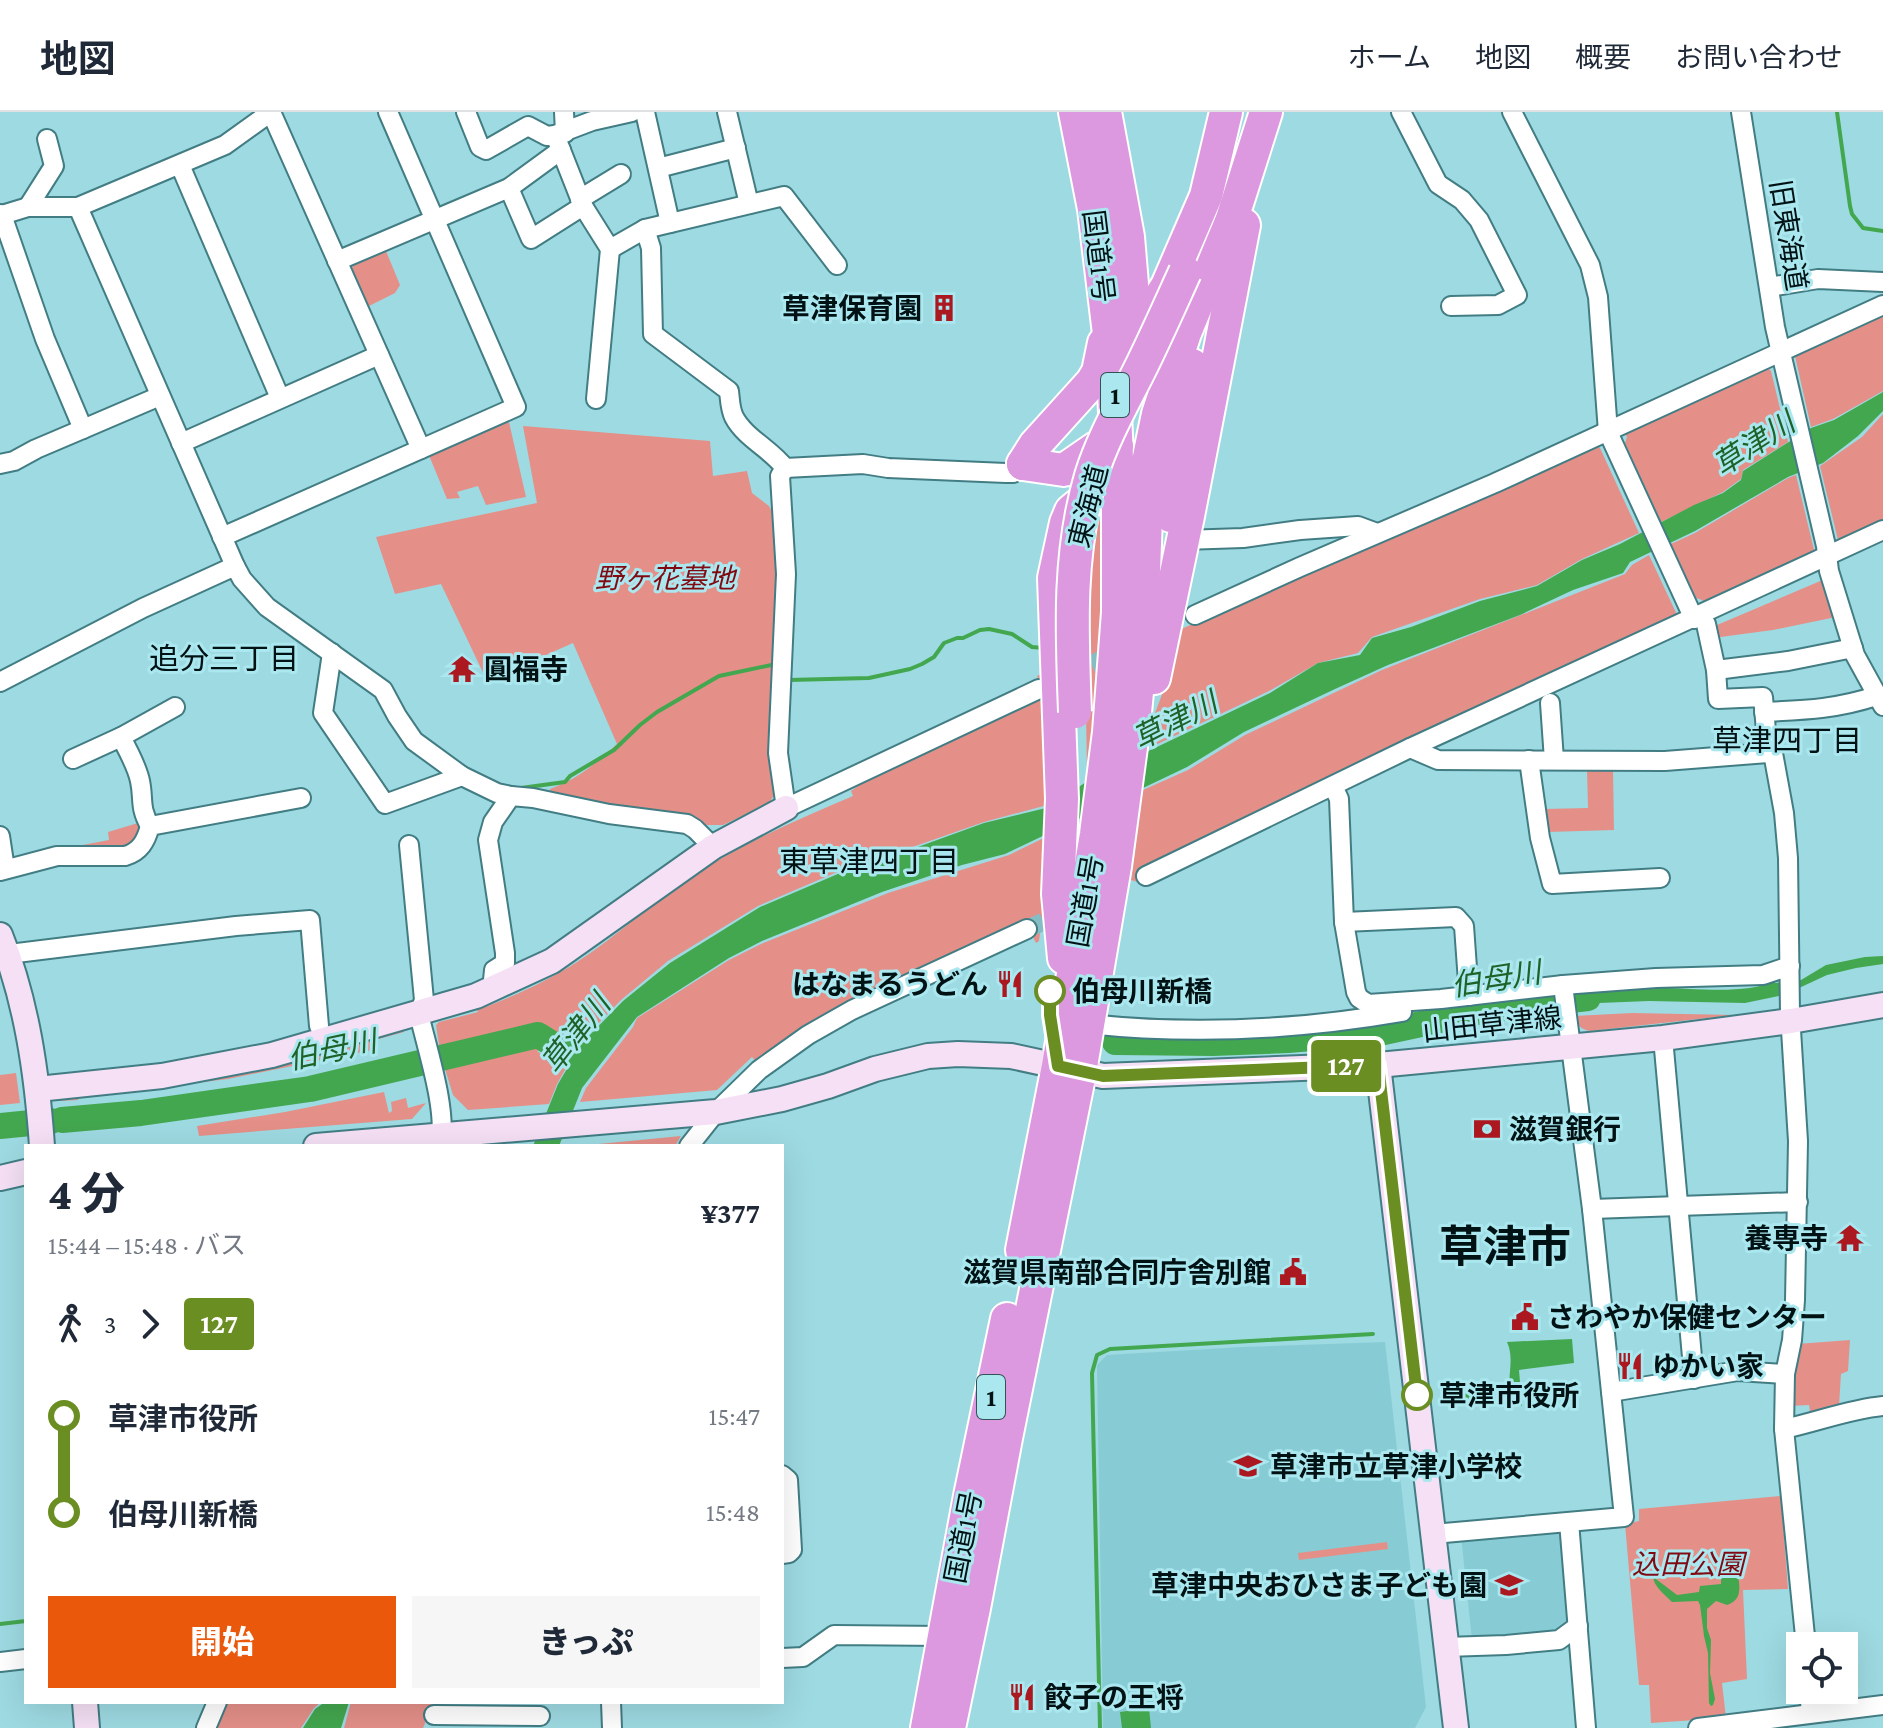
<!DOCTYPE html>
<html lang="ja">
<head>
<meta charset="utf-8">
<style>
	:root { --surface:#fff; --page:#f6f6f7; --text:#1f2937; --muted:#747a83; --line:#e0e1e3; --accent:#ea580c }
	body { margin:0; font-family:"Crimson Pro","Noto Sans JP",serif; background:var(--page); color:var(--text); height:100vh; display:flex; flex-direction:column; font-size:30px; white-space:nowrap }
	* { box-sizing:border-box; margin:0 }
	p { font-size:26px; color:var(--muted) }
	.icon { flex:none; width:44px; height:44px; fill:none; stroke:currentColor; stroke-width:2; stroke-linecap:round; stroke-linejoin:round }
	.map { position:relative; flex:1; overflow:hidden }
	.sheet { position:absolute; left:24px; top:1032px; width:760px; height:560px; display:flex; flex-direction:column; background:var(--surface); border-radius:0px; box-shadow:0 8px 32px #0002 }
	.sheet>* { flex:none }
	.badge { padding:0 16px; border-radius:6px; font-size:28px; line-height:52px }
	.fabs { position:absolute; left:1786px; top:1520px; display:grid; gap:16px }
	.fabs a { display:grid; place-items:center; width:72px; height:72px; border-radius:0px; background:var(--surface); box-shadow:0 8px 32px #0002; font-size:40px }
	.map>.badge { position:absolute; translate:-50% -50%; box-shadow:0 0 0 4px #fff }
	.legs { display:flex; align-items:center; gap:12px; height:88px; padding:0 24px; font-size:26px }
	.legs p { margin-inline-start:auto }
	.summary { display:flex; align-items:center; justify-content:space-between; height:136px; padding:0 24px }
	h1 { font-size:44px; font-weight:800; line-height:60px }
	.primary-button { display:flex; gap:16px; margin-top:auto; padding:16px 24px }
	.primary-button a { flex:1; height:92px; border-radius:0px; background:var(--accent); color:#fff; font-size:32px; font-weight:800; line-height:92px; text-align:center }
	.primary-button a+a { background:var(--page); color:var(--text) }
	ul { padding:0 24px; list-style:none }
	li { display:flex; align-items:center; gap:28px; height:96px; font-size:30px }
	li i { display:grid; place-items:center; width:12px; height:100%; margin:0 10px; background:currentColor }
	li i::after { content:''; width:20px; height:20px; margin:-10px; border:6px solid; border-radius:50%; background:var(--surface) }
	li p { margin-inline-start:auto }
	li:first-child i { background:linear-gradient(#0000 50%,currentColor 0) }
	li:last-child i { background:linear-gradient(currentColor 50%,#0000 0) }
	header { display:flex; align-items:center; gap:48px; box-sizing:border-box; height:112px; padding:0 40px; background:var(--surface); border-bottom:2px solid var(--line) }
	header strong { font-size:38px }
	nav { display:flex; gap:44px; margin-inline-start:auto; font-size:28px }
	.map>svg:first-child { display:block }
</style>
</head>
<body>
<header>
<strong>地図</strong>
<nav><a>ホーム</a><a>地図</a><a>概要</a><a>お問い合わせ</a></nav>
</header>
<div class="map">
<svg width="1883" height="1616" viewBox="0 0 1883 1616">
	<rect width="100%" height="100%" fill="#9edae2"/>
	<g fill="#87ccd5">
		<polygon points="1385,1230 1426,1595 1415,1616 1103,1616 1097,1253 1107,1243 1242,1235"/>
		<polygon points="1565,1417 1572,1508 1553,1522 1472,1528 1461,1424"/>
	</g>
	<g fill="#e49089">
		<polygon points="386,139 400,173 395,181 365,196 351,161 353,153"/>
		<polygon points="1883,199 1883,279 1833,307 1811,315 1795,244 1799,238"/>
		<polygon points="1767,255 1771,259 1788,330 1743,358 1741,367 1723,380 1661,410 1625,331 1627,325 1624,319"/>
		<polygon points="1883,302 1883,411 1839,432 1820,354 1862,325"/>
		<polygon points="509,310 526,385 486,393 478,374 457,380 460,386 447,387 428,341"/>
		<path d="M523 314 710 329 713 364 747 359 752 381 769 394 773 402 778 430 776 680 769 691 723 713H705L693 703 674 704 550 685V677C578 667 595 652 617 632L573 531 487 569 441 472 395 482 376 425 537 391Z"/>
		<polygon points="1596,332 1600,336 1639,421 1582,447 1537,473 1480,487 1372,525 1358,541 1318,551 1269,579 1149,636 1152,609 1169,564 1179,518 1449,400"/>
		<polygon points="1796,363 1815,442 1705,493 1702,488 1696,486 1671,432 1695,421 1788,366"/>
		<polygon points="1105,388 1106,475 1091,659 1087,659 1084,481 1097,389"/>
		<polygon points="1649,443 1678,505 1343,663 1137,757 1141,771 1131,768 1143,678 1188,658 1245,623 1382,558 1625,462 1632,453"/>
		<polygon points="1825,467 1836,505 1773,518 1713,526 1710,516"/>
		<path d="M1045 560 1051 692 984 710 904 738 858 751 758 794 668 849 621 888 582 928C563 929 551 933 539 916L525 918 440 939 436 913 439 910 478 900 477 898C512 885 546 870 577 850 616 825 650 792 689 766 740 732 797 708 853 684L851 679 880 658 1044 579 1037 564Z"/>
		<polygon points="1613,657 1614,718 1548,720 1544,697 1588,696 1587,658"/>
		<polygon points="138,711 142,722 130,735 72,739 72,735 109,728 108,720"/>
		<polygon points="1050,723 1045,786 1039,829 1036,831 1033,825 1035,823 1028,808 859,888 756,950 752,945 717,978 580,990 586,976 633,915 637,906 729,848 761,832 888,781 1009,743"/>
		<path d="M1632 901 1735 903 1590 919C1580 917 1577 913 1574 904Z"/>
		<polygon points="403,917 404,920 371,929 372,938 228,967 79,985 78,988 58,989 57,986"/>
		<polygon points="519,932 536,932 538,940 566,956 557,972 549,992 468,998 453,983 442,947 467,945 476,947"/>
		<polygon points="16,961 20,991 0,993 0,963"/>
		<polygon points="384,980 389,1001 392,999 391,990 406,986 408,996 426,991 412,1007 199,1024 197,1014 285,1000"/>
		<polygon points="681,1024 675,1034 578,1034"/>
		<polygon points="1850,1228 1848,1259 1841,1262 1839,1294 1811,1307 1809,1293 1790,1294 1797,1232"/>
		<polygon points="1781,1384 1788,1477 1743,1478 1747,1567 1722,1571 1726,1606 1651,1611 1649,1573 1639,1573 1625,1412 1639,1409 1639,1397"/>
		<polygon points="1387,1430 1388,1437 1299,1448 1298,1441"/>
		<polygon points="223,1590 321,1590 314,1596 301,1616 213,1616"/>
		<polygon points="351,1590 434,1590 423,1616 344,1616"/>
	</g>
	<g fill="#43a74f">
		<polygon points="1883,280 1883,299 1858,324 1823,351 1788,365 1695,419 1630,450 1623,461 1573,478 1520,503 1388,553 1335,577 1244,620 1187,655 1005,742 962,753 882,780 762,829 729,846 637,905 582,976 559,1034 533,1034 558,972 568,955 557,949 554,933 583,930 623,889 670,851 760,795 859,753 904,740 984,711 1046,696 1094,665 1270,581 1318,551 1360,543 1372,526 1411,515 1480,489 1537,474 1582,448 1620,432 1694,393 1723,381 1741,368 1743,359 1811,316 1834,308"/>
		<path d="M1883 844V852L1856 856 1827 863 1784 883 1745 891 1649 889 1574 892V883C1603 880 1632 877 1662 876 1692 876 1748 883 1774 869L1775 871 1801 868 1826 853 1865 845Z"/>
		<path d="M1572 1227 1574 1251 1519 1258 1522 1294C1498 1276 1518 1254 1507 1230Z"/>
		<polygon points="1483,1269 1485,1289 1465,1292 1462,1271"/>
		<path d="M1652 1437 1654 1439 1656 1467 1677 1483 1699 1480 1700 1474 1721 1472V1465L1738 1463C1740 1476 1742 1488 1727 1493L1716 1489 1707 1497V1516L1711 1528 1710 1561 1715 1587 1713 1593 1711 1594 1709 1591 1708 1541 1704 1524 1700 1493 1698 1489 1672 1490C1666 1484 1657 1477 1654 1469 1651 1460 1653 1450 1649 1442Z"/>
		<polygon points="325,1590 349,1590 341,1616 303,1616 315,1597"/>
		<polygon points="1149,1596 1151,1616 1122,1616 1120,1600"/>
	</g>
	<g fill="none" stroke-linecap="round" stroke-linejoin="round">
		<g stroke="#43a74f" stroke-width="4">
			<polyline points="1837,0 1850,94 1852,102 1863,116 1883,119"/>
			<polyline points="789,568 869,566 910,557 922,552 934,545 944,531 957,526 963,526 980,518 989,517 1012,522 1032,535 1044,536"/>
			<polyline points="788,602 789,575"/>
			<polyline points="521,676 565,670 570,664 614,638 640,613 657,600 719,564 776,552"/>
			<polyline points="0,1512 26,1509"/>
			<polyline points="1100,1616 1092,1261 1097,1243 1110,1237 1373,1222"/>
		</g>
		<g stroke="#43a74f" stroke-width="26">
			<polyline points="1115,930 1213,931 1288,928 1384,920 1486,898 1588,886"/>
			<polyline points="62,1008 141,1001 310,977 538,923 554,933 585,941 588,938"/>
			<polyline points="0,1014 51,1009"/>
		</g>
		<g stroke="#86bcc3" stroke-width="18" stroke-dasharray="18 9" stroke-linecap="butt">
			<polyline points="1067,564 1119,539"/>
			<polyline points="1027,817 1067,799"/>
		</g>
		<g stroke="#427d84" stroke-width="22">
			<g id="street">
				<polyline points="466,0 480,35 486,38 528,14 547,24 555,23 592,9 632,0"/>
				<polyline points="564,0 565,21"/>
				<polyline points="645,0 670,111"/>
				<polyline points="727,0 749,92"/>
				<polyline points="1401,0 1438,72 1462,88 1479,108 1517,183 1498,193 1451,194"/>
				<polyline points="1512,0 1590,153 1598,185 1608,320 1694,507"/>
				<polyline points="1741,0 1775,215 1826,434 1829,459 1855,543 1883,594"/>
				<polyline points="555,23 583,94 610,137 596,287"/>
				<polyline points="180,53 280,286"/>
				<polyline points="658,56 736,36"/>
				<polyline points="509,76 531,127 583,94"/>
				<polyline points="580,87 621,62"/>
				<polyline points="28,95 54,54 47,27"/>
				<polyline points="78,95 235,454 242,467 267,495 383,578 397,604 414,629 462,664 497,681 511,684 533,686 609,702 687,712 695,717 713,735"/>
				<polyline points="0,102 2,103 45,227 83,317 160,284"/>
				<polyline points="2,103 28,95 78,95 225,33 271,0 421,337"/>
				<polyline points="645,117 784,84 837,153"/>
				<path d="M610 137 645 117 651 136 653 222 729 279C730 287 730 297 734 305 745 326 771 337 785 356"/>
				<polyline points="337,149 509,76 561,38"/>
				<polyline points="1769,175 1818,167 1883,170"/>
				<polyline points="181,331 379,243"/>
				<polyline points="0,352 14,349 36,337 83,317"/>
				<polyline points="785,356 780,364 786,462 778,641 786,696 1039,577"/>
				<polyline points="785,356 863,352 888,356 1006,361 1013,361 1023,352"/>
				<polyline points="222,425 516,295 388,0"/>
				<polyline points="1183,428 1243,426 1300,418 1358,414 1377,421"/>
				<polyline points="1195,503 1300,455 1495,371 1883,193"/>
				<polyline points="1706,512 1716,558 1718,587 1763,585 1768,641 1773,641 1784,701 1788,746 1790,902 1798,1029 1795,1188 1792,1228 1785,1262 1784,1317 1806,1534"/>
				<polyline points="332,541 323,601 385,692 462,664"/>
				<polyline points="1716,558 1788,549 1853,536"/>
				<polyline points="0,570 143,496 235,454"/>
				<polyline points="1550,591 1554,648"/>
				<path d="M1764 600C1805 598 1837 597 1876 584"/>
				<path d="M121 625C128 639 137 654 140 669 144 688 139 695 150 714"/>
				<polyline points="1410,636 1438,648 1665,649 1768,641"/>
				<polyline points="73,647 121,625 175,595"/>
				<polyline points="1529,648 1540,726 1552,772 1660,766"/>
				<polyline points="1333,674 1339,687 1344,810 1356,880 1359,886 1368,892 1441,887 1563,873 1656,866 1763,863 1790,854"/>
				<polyline points="0,724 5,757"/>
				<path d="M409 733 424 888 419 902C427 937 448 1000 440 1033"/>
				<path d="M0 759 57 744H125C140 740 146 729 150 714L301 686"/>
				<polyline points="1146,764 1410,636 1883,418"/>
				<polyline points="1344,810 1456,805 1464,814 1469,884"/>
				<polyline points="0,843 236,814 310,808 319,914"/>
				<polyline points="492,878 494,858 505,851 505,841 488,728 493,710 511,684"/>
				<path d="M1088 912C1192 923 1298 918 1402 900"/>
				<polyline points="1663,926 1694,1267"/>
				<polyline points="689,1034 716,1000 759,958 808,923 852,898 1027,817"/>
				<polyline points="1592,1097 1798,1090"/>
				<polyline points="1611,1280 1738,1259 1785,1262"/>
				<path d="M1784 1317C1817 1310 1850 1297 1883 1294"/>
				<polyline points="782,1363 788,1368 792,1438 789,1441 782,1442"/>
				<polyline points="1569,1410 1586,1616"/>
				<polyline points="1433,1422 1624,1405 1592,1097 1563,873"/>
				<polyline points="1446,1535 1506,1533 1559,1528 1578,1514"/>
				<polyline points="782,1546 803,1545 834,1523 944,1524"/>
				<polyline points="0,1550 26,1547"/>
				<polyline points="1809,1578 1811,1601"/>
				<polyline points="611,1590 612,1616"/>
				<polyline points="434,1603 540,1604"/>
				<polyline points="206,1616 217,1590"/>
				<polyline points="1698,1616 1883,1593"/>
			</g>
		</g>
		<g stroke="#427d84" stroke-width="28">
			<g id="secondary">
				<path d="M0 823C27 890 37 962 42 1034"/>
				<polyline points="1378,953 1456,1616"/>
				<polyline points="38,977 162,964 272,943 476,884 552,849 713,735 786,696"/>
				<polyline points="316,1034 716,1000 782,987 828,974 875,957 928,944 958,942 1011,944 1103,964 1378,953 1663,926 1791,909 1883,893"/>
				<polyline points="0,1066 26,1060"/>
				<polyline points="85,1590 87,1616"/>
			</g>
		</g>
		<g stroke="#fff" stroke-width="36">
			<g id="highway">
				<polyline points="1105,0 1128,125 1140,267"/>
				<polyline points="1160,185 1167,174 1206,84 1226,0"/>
				<polyline points="1023,352 1035,333 1092,270 1098,260 1104,231"/>
				<polyline points="1023,352 1064,358 1096,336 1108,330 1117,334"/>
				<polyline points="1171,404 1176,338 1192,253"/>
				<polyline points="1154,566 1188,404 1244,113"/>
				<polyline points="1064,846 1058,782 1062,687 1054,466 1066,411 1071,399 1077,394"/>
				<polyline points="1022,1138 1058,954 1096,722 1109,620 1118,500 1118,370 1113,255 1094,97 1075,0"/>
				<polyline points="927,1616 970,1384 1007,1207"/>
				<polyline points="949,1616 974,1496 1006,1326 1080,960 1115,754 1133,620 1141,541 1148,350 1158,302 1185,221 1232,107 1266,0"/>
			</g>
		</g>
		<use href="#street" stroke="#fff" stroke-width="18"/>
		<use href="#secondary" stroke="#f5e0f5" stroke-width="24"/>
		<use href="#highway" stroke="#dd99df" stroke-width="32"/>
		<g stroke="#fff" stroke-width="36" stroke-linecap="butt">
			<path id="highway-bridge" d="M1075 600C1072 521 1068 441 1091 364 1102 328 1122 293 1139 259 1155 227 1170 193 1185 160"/>
		</g>
		<use href="#highway-bridge" stroke="#dd99df" stroke-width="32"/>
	</g>
	<g fill="none" stroke-linecap="round" stroke-linejoin="round">
		<g stroke="#fff" stroke-width="18">
			<polyline id="line-1" points="1050,879 1050,903 1058,954 1103,964 1378,953 1417,1283"/>
		</g>
		<use href="#line-1" stroke="#6b8e23" stroke-width="12"/>
	</g>
	<defs>
		<g id="building-bare" transform="scale(2.16)"><path d="M-4-6H4V6H1V3H-1V6H-4ZM-2.5-4.3h1.7v1.8h-1.7ZM.8-4.3h1.7v1.8H.8ZM-2.5-1h1.7V.8h-1.7ZM.8-1h1.7V.8H.8Z" fill="#ab1820" stroke="#aae7ef" stroke-width="2.5" paint-order="stroke"/></g>
		<g id="temple-bare" transform="scale(2.16)"><path d="M0-6L5-2H3V0L6.5 2.5H4V6H1.5V3h-3V6H-4V2.5H-6.5L-3 0V-2H-5Z" fill="#ab1820" stroke="#aae7ef" stroke-width="2.5" paint-order="stroke"/></g>
		<g id="restaurant-bare" transform="scale(2.16)"><path d="M-5-6h1v4h1v-4h1v4h1v-4h1v5L-1.5 .5V6h-2V.5L-5-1ZM5-6V6H3V1.5H1.5Q1.5-4 5-6Z" fill="#ab1820" stroke="#aae7ef" stroke-width="2.5" paint-order="stroke"/></g>
		<g id="bank-bare" transform="scale(2.16)"><path d="M-6-4H6V4H-6ZM0-2.3a2.3 2.3 0 1 0 0 4.6a2.3 2.3 0 1 0 0-4.6Z" fill="#ab1820" stroke="#aae7ef" stroke-width="2.5" paint-order="stroke"/></g>
		<g id="civic-bare" transform="scale(2.16)"><path d="M-.6-6.5H3V-4.5H.6V-3L4-1V1h2V6H-6V1h2V-1L-.6-3ZM-1.2 2.5V6h2.4V2.5Z" fill="#ab1820" stroke="#aae7ef" stroke-width="2.5" paint-order="stroke"/></g>
		<g id="school-bare" transform="scale(2.16)"><path d="M0-5L7-2L0 1L-7-2ZM-4 1L0 2.5L4 1V4Q0 6-4 4Z" fill="#ab1820" stroke="#aae7ef" stroke-width="2.5" paint-order="stroke"/></g>
	</defs>
	<g fill-rule="evenodd">
		<use href="#building-bare" x="944" y="196"/>
		<use href="#temple-bare" x="462" y="557"/>
		<use href="#restaurant-bare" x="1010" y="872"/>
		<use href="#bank-bare" x="1487" y="1017"/>
		<use href="#temple-bare" x="1850" y="1126"/>
		<use href="#civic-bare" x="1293" y="1160"/>
		<use href="#civic-bare" x="1525" y="1205"/>
		<use href="#restaurant-bare" x="1630" y="1254"/>
		<use href="#school-bare" x="1248" y="1354"/>
		<use href="#school-bare" x="1509" y="1473"/>
		<use href="#restaurant-bare" x="1022" y="1585"/>
	</g>
	<g fill="#fff" stroke="#6b8e23" stroke-width="4">
		<circle cx="1050" cy="879" r="14"/>
		<circle cx="1417" cy="1283" r="14"/>
	</g>
	<g text-anchor="middle" stroke-width="6" stroke-linejoin="round" paint-order="stroke">
		<g fill="#aae7ef" stroke="#335256" stroke-width="2">
			<rect x="1101" y="261" width="28" height="44" rx="6"/>
			<rect x="977" y="1263" width="28" height="44" rx="6"/>
		</g>
		<g font-size="26" font-weight="bold" fill="#001214">
			<text x="1115" y="292">1</text>
			<text x="991" y="1294">1</text>
		</g>
		<g font-size="28" fill="#001214" stroke="#aae7ef">
			<text transform="translate(1789 123) rotate(81)" y="10">旧東海道</text>
			<text transform="translate(1099 144) rotate(83)" y="10">国道1号</text>
			<text transform="translate(1088 394) rotate(-76)" y="10">東海道</text>
			<text transform="translate(1085 789) rotate(-80)" y="10">国道1号</text>
			<text transform="translate(1492 912) rotate(-6)" y="10">山田草津線</text>
			<text transform="translate(963 1425) rotate(-79)" y="10">国道1号</text>
		</g>
		<g font-size="28" font-weight="bold" fill="#001214" stroke="#aae7ef" text-anchor="start">
			<text x="922" y="206" text-anchor="end">草津保育園</text>
			<text x="484" y="567">圓福寺</text>
			<text x="988" y="882" text-anchor="end">はなまるうどん</text>
			<text x="1509" y="1027">滋賀銀行</text>
			<text x="1828" y="1136" text-anchor="end">養専寺</text>
			<text x="1271" y="1170" text-anchor="end">滋賀県南部合同庁舎別館</text>
			<text x="1547" y="1215">さわやか保健センター</text>
			<text x="1652" y="1264">ゆかい家</text>
			<text x="1270" y="1364">草津市立草津小学校</text>
			<text x="1487" y="1483" text-anchor="end">草津中央おひさま子ども園</text>
			<text x="1044" y="1595">餃子の王将</text>
		</g>
		<g font-size="28" font-style="italic" fill="#810912" stroke="#aae7ef">
			<text x="665" y="476">野ヶ花墓地</text>
			<text x="1688" y="1462">込田公園</text>
		</g>
		<g font-size="28" font-weight="bold" fill="#001214" stroke="#aae7ef" text-anchor="start">
			<text x="1072" y="889">伯母川新橋</text>
			<text x="1439" y="1293">草津市役所</text>
		</g>
		<g font-size="30" font-style="italic" fill="#1f6228" stroke="#aae7ef">
			<text transform="translate(1754 332) rotate(-33)" y="10">草津川</text>
			<text transform="translate(1175 609) rotate(-27)" y="10">草津川</text>
			<text transform="translate(1496 867) rotate(-9)" y="10">伯母川</text>
			<text transform="translate(576 922) rotate(-52)" y="10">草津川</text>
			<text transform="translate(332 938) rotate(-12)" y="10">伯母川</text>
		</g>
		<g font-size="30" fill="#001214" stroke="#aae7ef">
			<text x="224" y="557">追分三丁目</text>
			<text x="1787" y="639">草津四丁目</text>
			<text x="869" y="760">東草津四丁目</text>
		</g>
		<g font-size="44" font-weight="bold" fill="#001214" stroke="#aae7ef">
			<text x="1505" y="1150">草津市</text>
		</g>
	</g>
</svg>
<div class="fabs">
<a><svg class="icon" aria-label="locate" viewBox="0 0 24 24"><circle cx="12" cy="12" r="6"/><path d="M12 2v4M12 18v4M2 12h4M18 12h4"/></svg></a>
</div>
<b class="badge" style="left:1346px;top:954px;background:#6b8e23;color:#fff">127</b>
<section class="sheet">
<div class="summary"><div><h1>4 分</h1><p>15:44 – 15:48 · バス</p></div><b>¥377</b></div>
<div class="legs"><svg class="icon" aria-label="walk" viewBox="0 0 24 24"><circle cx="13" cy="4" r="2"/><path d="M13 8l-2 6 4 7M11 14l-3 7M7 12l3-4h3l4 4"/></svg>3<svg class="icon" aria-label="forward" viewBox="0 0 24 24"><path d="M9 5l7 7-7 7"/></svg><b class="badge" style="background:#6b8e23;color:#fff">127</b></div>
<ul>
<li><i style="color:#6b8e23"></i><b>草津市役所</b><p>15:47</p></li>
<li><i style="color:#6b8e23"></i><b>伯母川新橋</b><p>15:48</p></li>
</ul>
<div class="primary-button"><a>開始</a><a>きっぷ</a></div>
</section>
</div>
</body>
</html>
